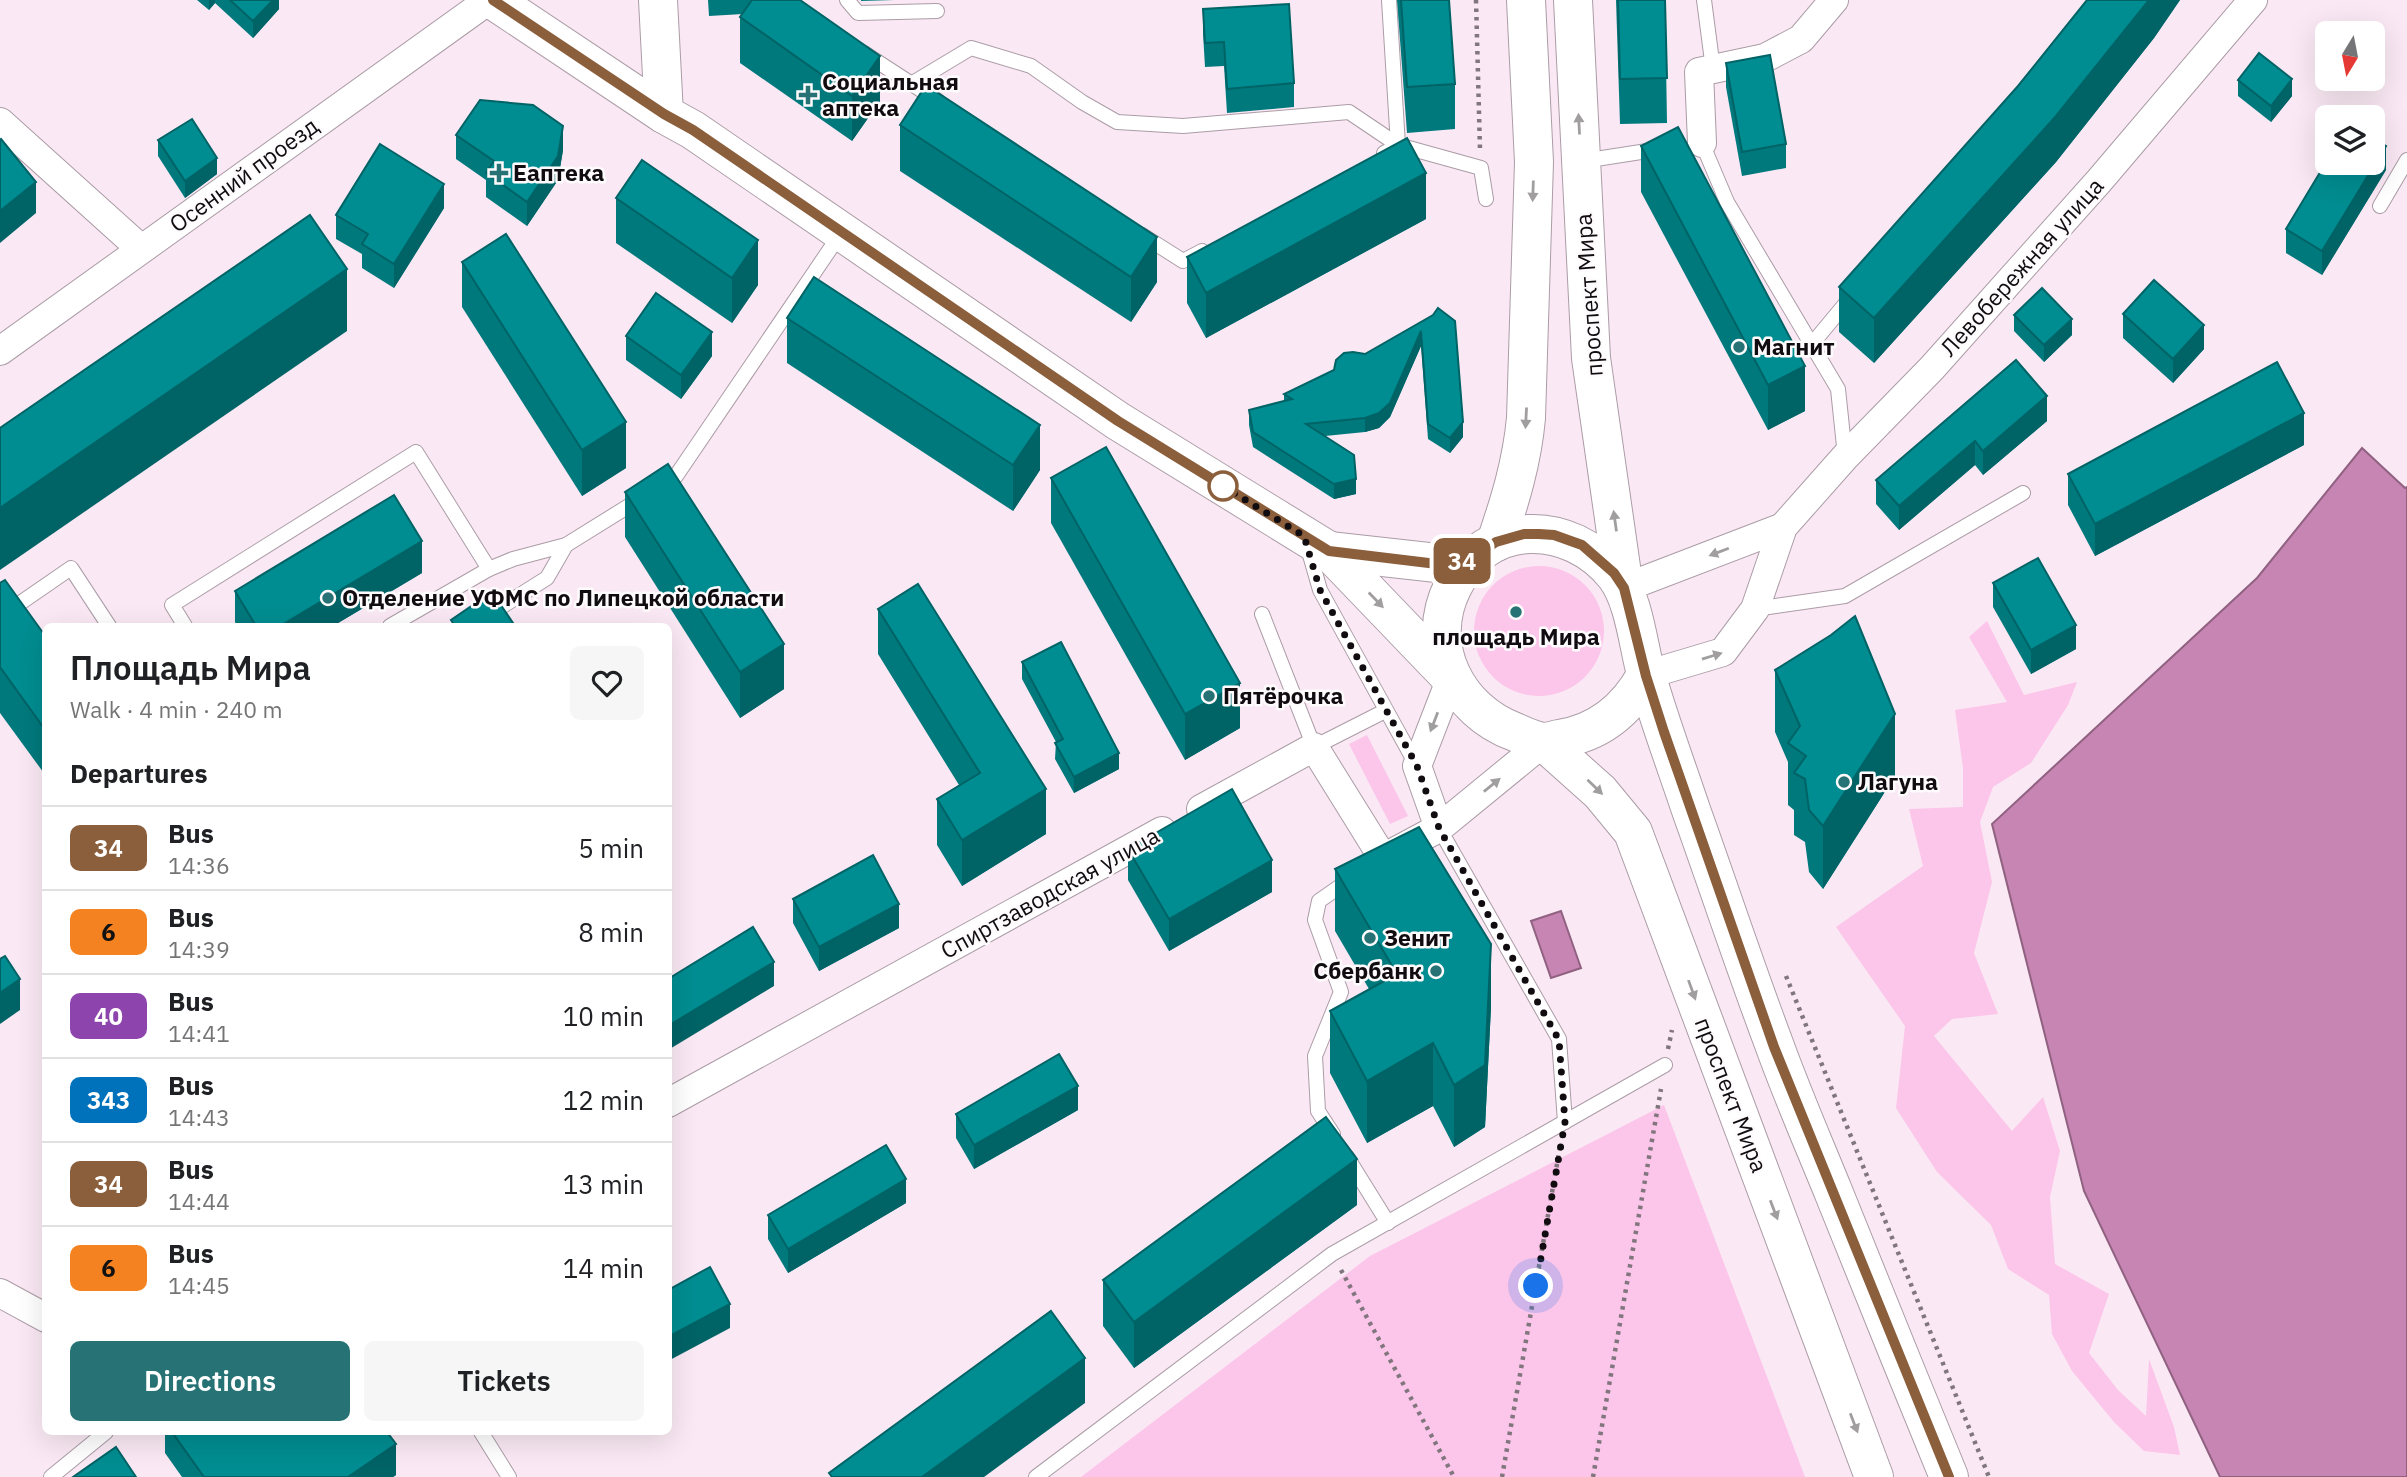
<!DOCTYPE html>
<html lang="en">
<head>
<meta charset="utf-8">
<style>
	:root { --surface:#fff; --page:#f6f6f6; --text:#202124; --muted:#757577; --line:#e0e0e0; --accent:#277274 }
	body { margin:0; font-family:"IBM Plex Sans",sans-serif; background:var(--page); color:var(--text); height:100vh; display:flex; flex-direction:column; font-size:26px; white-space:nowrap }
	* { box-sizing:border-box; margin:0 }
	p { font-size:23px; color:var(--muted) }
	.icon { flex:none; width:38px; height:38px; fill:none; stroke:currentColor; stroke-width:2; stroke-linecap:round; stroke-linejoin:round }
	.map { position:relative; flex:1; overflow:hidden }
	.details { position:absolute; left:42px; top:623px; width:630px; height:812px; display:flex; flex-direction:column; background:var(--surface); border-radius:10px; box-shadow:0 7px 28px #0002 }
	.details>* { flex:none }
	.badge { padding:0 14px; border-radius:10px; font-size:24px; line-height:46px }
	.needle { width:46px; rotate:190deg }
	.tools { position:absolute; left:2315px; top:21px; display:grid; gap:14px }
	.tools a { display:grid; place-items:center; width:70px; height:70px; border-radius:10px; background:var(--surface); box-shadow:0 7px 28px #0002; font-size:35px }
	.you { position:absolute; width:35px; height:35px; margin:-18px; border:5px solid #fff; border-radius:50%; background:#1a73e8; box-shadow:0 0 0 10px #1a73e833 }
	.map>.badge { position:absolute; translate:-50% -50%; box-shadow:0 0 0 4px #fff }
	h2 { padding:0 28px; font-size:26px; line-height:63px }
	.round { display:grid; place-items:center; flex:none; width:74px; height:74px; border-radius:10px; background:var(--page) }
	.headline { display:flex; align-items:center; justify-content:space-between; height:119px; padding:0 28px }
	h1 { font-size:33px; font-weight:600; line-height:52px }
	.cta { display:flex; gap:14px; margin-top:auto; padding:14px 28px }
	.cta a { flex:1; height:80px; border-radius:10px; background:var(--accent); color:#fff; font-size:28px; font-weight:600; line-height:80px; text-align:center }
	.cta a+a { background:var(--page); color:var(--text) }
	ul { padding:0; list-style:none }
	li { display:flex; align-items:center; gap:21px; height:84px; padding:0 28px; border-top:2px solid var(--line) }
	li div { flex:1 }
	li b { display:block; font-size:26px }
	li em { font-style:normal }
	li .badge { min-width:77px; font-weight:700; text-align:center }
	.map>svg:first-child { display:block }
</style>
</head>
<body>
<div class="map">
<svg width="2407" height="1477" viewBox="0 0 2407 1477">
	<rect width="100%" height="100%" fill="#fae9f4"/>
	<g fill="#fcc5ea">
		<circle cx="1539" cy="631" r="65"/>
		<polygon points="1987,621 2024,695 2077,682 2068,705 2031,763 1993,787 1980,822 1992,882 1974,953 1998,1014 1952,1019 1934,1036 2012,1131 2043,1097 2060,1151 2050,1197 2055,1264 2109,1294 2089,1353 2118,1390 2146,1416 2149,1359 2174,1427 2180,1455 2144,1451 2114,1422 2072,1371 2052,1334 2049,1295 2008,1269 1991,1225 1937,1172 1896,1108 1905,1026 1836,927 1923,866 1909,809 1963,807 1963,768 1955,710 2007,702 1969,637"/>
		<polygon points="1367,735 1408,816 1390,824 1349,744"/>
		<polygon points="1664,1105 1805,1477 1081,1477 1370,1256"/>
	</g>
	<g fill="#c685b2" stroke="#906181" stroke-width="2">
		<polygon points="2362,448 2405,488 2407,487 2407,1477 2220,1477 2084,1191 1992,824 2257,578"/>
		<polygon points="1561,911 1581,968 1551,978 1531,921"/>
	</g>
	<g fill="none" stroke-linecap="round" stroke-linejoin="round">
		<g stroke="#ab9ca6" stroke-width="16">
			<g id="lane">
				<polyline points="847,0 858,13 937,11"/>
				<polyline points="1704,0 1713,69"/>
				<polyline points="864,53 938,101"/>
				<polyline points="911,84 971,48 1031,66 1082,102 1117,122 1183,126 1349,112 1398,145 1481,168 1486,199"/>
				<polyline points="1697,143 1702,143 1727,202 1838,389 1845,456"/>
				<polyline points="1384,153 1398,145 1389,0"/>
				<polyline points="1583,161 1660,149"/>
				<polyline points="2380,206 2407,160"/>
				<polyline points="1142,235 1183,261 1202,251"/>
				<polyline points="1812,344 1851,297"/>
				<polyline points="661,486 676,476 841,233"/>
				<polyline points="1308,548 1320,590 1417,766"/>
				<polyline points="1755,609 1845,596 2023,493"/>
				<polyline points="1262,614 1314,747 1385,711"/>
				<polyline points="0,617 71,568 109,626"/>
				<polyline points="185,626 172,605 416,452 489,569"/>
				<polyline points="390,626 489,569 513,559 566,545"/>
				<polyline points="471,626 547,578 566,545 640,499"/>
				<polyline points="1439,828 1559,1039 1565,1122"/>
				<polyline points="1333,1134 1318,1111 1315,1056 1341,992 1315,920 1319,901 1349,880"/>
				<polyline points="1347,1157 1388,1223"/>
				<polyline points="481,1432 509,1477"/>
				<polyline points="51,1477 106,1432"/>
				<polyline points="1036,1477 1332,1254 1665,1065"/>
			</g>
		</g>
		<g stroke="#ab9ca6" stroke-width="30">
			<g id="street">
				<polyline points="0,122 141,249"/>
				<polyline points="1702,143 1699,72 1765,58 1801,39 1834,0"/>
				<polyline points="0,351 489,0"/>
				<polyline points="1624,588 1783,527"/>
				<polyline points="1646,675 1723,652 1755,609 1783,527 1845,457 1932,368 2099,181 2253,0"/>
				<polyline points="1201,809 1314,747 1383,858 1439,828 1417,766 1451,678"/>
				<polyline points="1439,828 1544,742"/>
				<polyline points="668,1103 1162,831"/>
				<polyline points="0,1293 46,1318"/>
			</g>
		</g>
		<g stroke="#ab9ca6" stroke-width="40">
			<g id="secondary">
				<polyline points="493,0 664,114 693,130 1118,421 1329,551 1451,678"/>
				<polyline points="658,0 664,114"/>
				<polyline points="1573,0 1591,358 1624,588"/>
				<path d="M1496 542C1510 501 1522 462 1526 418L1534 162 1526 0"/>
				<polyline points="1329,551 1437,563 1470,560"/>
				<path d="M1646 675C1627 710 1599 733 1559 739 1554 740 1549 742 1544 742 1535 741 1524 736 1515 732 1456 710 1423 645 1453 586 1486 518 1570 519 1615 575 1634 599 1638 644 1646 674 1659 720 1676 765 1691 810 1719 888 1745 967 1774 1044 1792 1094 1813 1142 1833 1191 1871 1286 1910 1382 1949 1477"/>
				<polyline points="1544,742 1600,792 1633,832 1874,1477"/>
			</g>
		</g>
		<g stroke="#81767d" stroke-width="4.5" stroke-dasharray="3.5 5" stroke-linecap="butt">
			<polyline points="1476,0 1480,150"/>
			<polyline points="1786,976 1989,1477"/>
			<polyline points="1668,1049 1672,1030"/>
			<polyline points="1341,1270 1454,1477"/>
			<polyline points="1502,1477 1560,1147"/>
			<polyline points="1593,1477 1661,1089"/>
		</g>
		<use href="#lane" stroke="#fff" stroke-width="14"/>
		<use href="#street" stroke="#fff" stroke-width="28"/>
		<use href="#secondary" stroke="#fff" stroke-width="38"/>
	</g>
	<g fill="#00797d">
		<polygon points="197,0 279,0 279,9 253,38 215,3 209,10"/>
		<polygon points="708,0 800,0 880,101 852,141 740,63 740,17 743,14 709,16"/>
		<polygon points="861,0 894,0 861,1"/>
		<polygon points="1397,0 1449,0 1455,84 1455,129 1407,133"/>
		<polygon points="1616,0 1665,0 1667,123 1620,124"/>
		<polygon points="2087,0 2180,0 2154,38 2056,162 1874,363 1839,332 1839,287 2018,86"/>
		<polygon points="1203,9 1294,83 1294,107 1227,113 1224,66 1205,67 1203,33"/>
		<polygon points="1726,63 1786,144 1786,168 1742,176 1726,87"/>
		<polygon points="2238,80 2292,96 2271,122 2238,96"/>
		<polygon points="900,125 1157,282 1131,322 900,171"/>
		<polygon points="456,135 563,150 558,180 527,226 486,197 486,180 456,159"/>
		<polygon points="158,140 217,174 185,198 158,156"/>
		<polygon points="1641,146 1805,411 1768,430 1641,192"/>
		<polygon points="2386,170 2322,275 2286,253 2286,229"/>
		<polygon points="616,198 758,285 732,323 616,243"/>
		<polygon points="444,208 394,288 362,268 362,254 336,239 336,215"/>
		<polygon points="1426,219 1206,338 1187,303 1187,257"/>
		<polygon points="462,262 626,468 582,496 462,307"/>
		<polygon points="2123,314 2204,349 2173,383 2123,338"/>
		<polygon points="1433,315 1463,437 1450,453 1428,439 1421,346 1390,417 1379,428 1365,432 1325,436 1356,494 1334,499 1253,447 1249,425 1249,410 1284,401 1284,394 1334,370 1365,354"/>
		<polygon points="2014,315 2072,335 2044,362 2014,331"/>
		<polygon points="787,318 1040,470 1013,511 787,363"/>
		<polygon points="626,336 712,356 681,399 626,360"/>
		<polygon points="2047,396 2047,421 1983,475 1975,465 1899,530 1876,504 1876,480"/>
		<polygon points="2304,445 2095,556 2068,505 2068,474"/>
		<polygon points="1051,478 1240,728 1185,760 1051,523"/>
		<polygon points="625,492 784,689 740,718 625,537"/>
		<polygon points="422,573 333,626 237,626 235,622 235,591"/>
		<polygon points="0,583 46,637 46,776 0,713"/>
		<polygon points="1993,583 2076,649 2031,674 1993,607"/>
		<polygon points="878,609 1046,834 962,886 937,845 937,799 959,785 878,654"/>
		<polygon points="1022,662 1119,769 1074,793 1055,759 1056,742 1022,679"/>
		<polygon points="1775,670 1895,776 1823,889 1809,872 1805,842 1794,835 1794,810 1788,805 1788,762 1775,732"/>
		<polygon points="1128,849 1272,892 1169,951 1128,880"/>
		<polygon points="1335,869 1491,1007 1485,1127 1454,1147 1433,1106 1367,1143 1330,1073 1330,1011 1369,989 1335,931"/>
		<polygon points="793,899 899,928 819,971 793,923"/>
		<polygon points="1078,1110 974,1169 956,1138 956,1114"/>
		<polygon points="906,1203 788,1273 768,1239 768,1215"/>
		<polygon points="1357,1205 1134,1368 1103,1326 1103,1280"/>
		<polygon points="165,1432 387,1432 396,1475 393,1477 182,1477 165,1453"/>
	</g>
	<g fill="#006366">
		<polygon points="209,0 215,0 215,3 209,10"/>
		<polygon points="273,0 279,0 279,9 253,38 253,21"/>
		<polygon points="2149,0 2180,0 2154,38 2056,162 1874,363 1874,318"/>
		<polygon points="880,56 880,101 852,141 852,96"/>
		<polygon points="2292,79 2292,96 2271,122 2271,106"/>
		<polygon points="563,126 563,150 558,180 527,226 527,202"/>
		<polygon points="2386,146 2386,170 2322,275 2322,251"/>
		<polygon points="217,158 217,174 185,198 185,181"/>
		<polygon points="1426,173 1426,219 1206,338 1206,293"/>
		<polygon points="36,182 36,213 0,243 0,211"/>
		<polygon points="444,184 444,208 394,288 394,264"/>
		<polygon points="1157,237 1157,282 1131,322 1131,277"/>
		<polygon points="758,240 758,285 732,323 732,278"/>
		<polygon points="347,269 347,331 0,570 0,508"/>
		<polygon points="2072,319 2072,335 2044,362 2044,345"/>
		<polygon points="2204,325 2204,349 2173,383 2173,359"/>
		<polygon points="1421,331 1421,346 1390,417 1379,428 1365,432 1365,418"/>
		<polygon points="712,332 712,356 681,399 681,375"/>
		<polygon points="1805,366 1805,411 1768,430 1768,385"/>
		<polygon points="2047,396 2047,421 1983,475 1983,451"/>
		<polygon points="2304,413 2304,445 2095,556 2095,524"/>
		<polygon points="626,422 626,468 582,496 582,450"/>
		<polygon points="1463,422 1463,437 1450,453 1450,438"/>
		<polygon points="1040,425 1040,470 1013,511 1013,465"/>
		<polygon points="1975,441 1975,465 1899,530 1899,506"/>
		<polygon points="1356,479 1356,494 1334,499 1334,484"/>
		<polygon points="422,541 422,573 333,626 280,626"/>
		<polygon points="2076,625 2076,649 2031,674 2031,650"/>
		<polygon points="784,644 784,689 740,718 740,672"/>
		<polygon points="1240,683 1240,728 1185,760 1185,714"/>
		<polygon points="1895,714 1895,776 1823,889 1823,826"/>
		<polygon points="1119,753 1119,769 1074,793 1074,777"/>
		<polygon points="1046,789 1046,834 962,886 962,840"/>
		<polygon points="1272,860 1272,892 1169,951 1169,919"/>
		<polygon points="899,904 899,928 819,971 819,947"/>
		<polygon points="1491,944 1491,1007 1485,1127 1454,1147 1454,1085"/>
		<polygon points="774,962 774,986 668,1050 668,1026"/>
		<polygon points="20,979 20,1010 0,1024 0,993"/>
		<polygon points="1433,1043 1433,1106 1367,1143 1367,1081"/>
		<polygon points="1078,1086 1078,1110 974,1169 974,1145"/>
		<polygon points="1357,1159 1357,1205 1134,1368 1134,1322"/>
		<polygon points="906,1179 906,1203 788,1273 788,1249"/>
		<polygon points="730,1304 730,1328 668,1361 668,1337"/>
		<polygon points="1085,1358 1085,1403 984,1477 922,1477"/>
		<polygon points="396,1444 396,1475 393,1477 348,1477"/>
	</g>
	<g fill="#008d91" stroke="#006366" stroke-width="2">
		<polygon points="230,0 273,0 253,21"/>
		<polygon points="752,0 800,0 880,56 852,96 740,17"/>
		<polygon points="1401,0 1449,0 1455,84 1407,87"/>
		<polygon points="1618,0 1665,0 1667,78 1620,79"/>
		<polygon points="2087,0 2149,0 2056,116 1874,318 1839,287 2018,86"/>
		<polygon points="1289,4 1294,83 1227,89 1224,42 1205,43 1203,9"/>
		<polygon points="2259,53 2292,79 2271,106 2238,80"/>
		<polygon points="1770,55 1786,144 1742,152 1726,63"/>
		<polygon points="926,85 1157,237 1131,277 900,125"/>
		<polygon points="480,100 533,105 563,126 558,156 527,202 486,173 494,161 456,135"/>
		<polygon points="192,119 217,158 185,181 158,140"/>
		<polygon points="1678,127 1805,366 1768,385 1641,146"/>
		<polygon points="1407,138 1426,173 1206,293 1187,257"/>
		<polygon points="2373,138 2386,146 2322,251 2286,229 2328,159 2328,163 2373,163"/>
		<polygon points="1,139 36,182 0,211 0,140"/>
		<polygon points="380,144 444,184 394,264 362,244 368,234 336,215"/>
		<polygon points="642,160 758,240 732,278 616,198"/>
		<polygon points="310,215 347,269 0,508 0,428"/>
		<polygon points="506,234 626,422 582,450 462,262"/>
		<polygon points="814,277 1040,425 1013,465 787,318"/>
		<polygon points="2154,280 2204,325 2173,359 2123,314"/>
		<polygon points="2042,288 2072,319 2044,345 2014,315"/>
		<polygon points="656,293 712,332 681,375 626,336"/>
		<polygon points="1438,308 1455,321 1463,422 1450,438 1428,424 1421,331 1390,403 1379,413 1365,418 1306,424 1354,455 1356,479 1334,484 1253,432 1249,410 1292,399 1284,394 1334,370 1336,360 1344,353 1353,352 1365,354 1433,315"/>
		<polygon points="2016,360 2047,396 1983,451 1975,441 1899,506 1876,480"/>
		<polygon points="2277,362 2304,413 2095,524 2068,474"/>
		<polygon points="1106,447 1240,683 1185,714 1051,478"/>
		<polygon points="668,464 784,644 740,672 625,492"/>
		<polygon points="394,495 422,541 280,626 256,626 235,591"/>
		<polygon points="2038,558 2076,625 2031,650 1993,583"/>
		<polygon points="5,580 46,637 46,731 0,667 0,583"/>
		<polygon points="918,584 1046,789 962,840 937,799 980,773 878,609"/>
		<polygon points="492,592 515,626 455,626 451,620"/>
		<polygon points="1855,616 1895,714 1823,826 1809,810 1805,779 1794,773 1806,756 1788,743 1800,726 1775,670 1831,635"/>
		<polygon points="1061,642 1119,753 1074,777 1055,743 1063,739 1022,662"/>
		<polygon points="1232,789 1272,860 1169,919 1128,849"/>
		<polygon points="1419,827 1491,944 1485,1065 1454,1085 1433,1043 1367,1081 1330,1011 1397,974 1335,869"/>
		<polygon points="873,855 899,904 819,947 793,899"/>
		<polygon points="753,927 774,962 668,1026 668,979"/>
		<polygon points="5,956 20,979 0,993 0,959"/>
		<polygon points="1059,1054 1078,1086 974,1145 956,1114"/>
		<polygon points="1326,1117 1357,1159 1134,1322 1103,1280"/>
		<polygon points="886,1145 906,1179 788,1249 768,1215"/>
		<polygon points="710,1267 730,1304 668,1337 668,1290"/>
		<polygon points="1051,1311 1085,1358 922,1477 832,1477 829,1473"/>
		<polygon points="172,1432 387,1432 396,1444 348,1477 204,1477"/>
		<polygon points="116,1447 136,1477 73,1477"/>
	</g>
	<defs><path id="oneway-solid" d="M-6-.8H1V-3.2L6.5 0L1 3.2V.8H-6Z" transform="scale(1.75)"/></defs>
	<g fill="#a09e9f">
		<use href="#oneway-solid" transform="translate(1579 124) rotate(-93)"/>
		<use href="#oneway-solid" transform="translate(1533 191) rotate(92)"/>
		<use href="#oneway-solid" transform="translate(1526 418) rotate(93)"/>
		<use href="#oneway-solid" transform="translate(1615 521) rotate(-98)"/>
		<use href="#oneway-solid" transform="translate(1719 552) rotate(159)"/>
		<use href="#oneway-solid" transform="translate(1376 600) rotate(46)"/>
		<use href="#oneway-solid" transform="translate(1712 656) rotate(-17)"/>
		<use href="#oneway-solid" transform="translate(1434 722) rotate(111)"/>
		<use href="#oneway-solid" transform="translate(1492 785) rotate(-39)"/>
		<use href="#oneway-solid" transform="translate(1595 787) rotate(44)"/>
		<use href="#oneway-solid" transform="translate(1692 990) rotate(70)"/>
		<use href="#oneway-solid" transform="translate(1774 1210) rotate(69)"/>
		<use href="#oneway-solid" transform="translate(1854 1423) rotate(69)"/>
	</g>
	<g fill="none" stroke-linecap="round" stroke-linejoin="round">
		<g stroke="#fff" stroke-width="16">
			<polyline id="line" points="493,0 664,114 693,130 1118,421 1329,551 1437,564 1470,560 1496,542 1524,534 1539,534 1554,535 1582,545 1614,573 1624,588 1646,676 1664,732 1774,1047 1949,1477"/>
		</g>
		<use href="#line" stroke="#8b5e3c" stroke-width="10"/>
		<polyline stroke="#110c10" stroke-width="7" stroke-dasharray="0 12.6" points="1223,486 1218,483 1304,536 1320,590 1417,766 1439,828 1559,1040 1565,1122 1536,1286"/>
	</g>
	<g fill="#277274" stroke="#fefbfd" stroke-width="2.5">
		<path d="M804.5 84.5h7v7h7v7h-7v7h-7v-7h-7v-7h7z"/>
		<path d="M495.5 162.5h7v7h7v7h-7v7h-7v-7h-7v-7h7z"/>
		<circle cx="1739" cy="347" r="7"/>
		<circle cx="328" cy="598" r="7"/>
		<circle cx="1516" cy="612" r="7"/>
		<circle cx="1209" cy="696" r="7"/>
		<circle cx="1844" cy="782" r="7"/>
		<circle cx="1370" cy="938" r="7"/>
		<circle cx="1436" cy="971" r="7"/>
	</g>
	<circle fill="#fff" stroke="#8b5e3c" stroke-width="3.5" cx="1223" cy="486" r="14"/>
	<g text-anchor="middle" stroke-width="5" stroke-linejoin="round" paint-order="stroke">
		<g font-size="23" font-weight="bold" fill="#110c10" stroke="#fefbfd" text-anchor="start">
			<text x="822" y="90">Социальная<tspan x="822" dy="26">аптека</tspan></text>
			<text x="513" y="181">Еаптека</text>
			<text x="1753" y="355">Магнит</text>
			<text x="342" y="606">Отделение УФМС по Липецкой области</text>
			<text x="1516" y="645" text-anchor="middle">площадь Мира</text>
			<text x="1223" y="704">Пятёрочка</text>
			<text x="1858" y="790">Лагуна</text>
			<text x="1384" y="946">Зенит</text>
			<text x="1422" y="979" text-anchor="end">Сбербанк</text>
		</g>
		<g font-size="23" fill="#110c10" stroke="#fefbfd">
			<text transform="translate(244 175) rotate(-36)" y="8">Осенний проезд</text>
			<text transform="translate(2022 267) rotate(-48)" y="8">Левобережная улица</text>
			<text transform="translate(1589 295) rotate(-94)" y="8">проспект Мира</text>
			<text transform="translate(1050 893) rotate(-29)" y="8">Спиртзаводская улица</text>
			<text transform="translate(1731 1095) rotate(69)" y="8">проспект Мира</text>
		</g>
	</g>
</svg>
<div class="tools">
<a><svg class="needle" viewBox="-14 -14 28 28"><path d="M0-13l5 13h-10z" fill="#e53935"/><path d="M0 13l5-13h-10z" fill="#757577"/></svg></a>
<a><svg class="icon" aria-label="layers" viewBox="0 0 24 24"><path d="M12 4l9 5-9 5-9-5zM3 14l9 5 9-5"/></svg></a>
</div>
<div class="you" style="left:1536px;top:1286px"></div>
<b class="badge" style="left:1462px;top:561px;background:#8b5e3c;color:#fff">34</b>
<section class="details">
<div class="headline"><div><h1>Площадь Мира</h1><p>Walk · 4 min · 240 m</p></div><a class="round"><svg class="icon" aria-label="heart" viewBox="0 0 24 24"><path d="M12 20l-8-8c-3-5 5-10 8-4 3-6 11-1 8 4z"/></svg></a></div>
<h2>Departures</h2>
<ul>
<li><span class="badge" style="background:#8b5e3c;color:#fff">34</span><div><b>Bus</b><p>14:36</p></div><em>5 min</em></li>
<li><span class="badge" style="background:#f58220;color:#111">6</span><div><b>Bus</b><p>14:39</p></div><em>8 min</em></li>
<li><span class="badge" style="background:#8e44ad;color:#fff">40</span><div><b>Bus</b><p>14:41</p></div><em>10 min</em></li>
<li><span class="badge" style="background:#0072bc;color:#fff">343</span><div><b>Bus</b><p>14:43</p></div><em>12 min</em></li>
<li><span class="badge" style="background:#8b5e3c;color:#fff">34</span><div><b>Bus</b><p>14:44</p></div><em>13 min</em></li>
<li><span class="badge" style="background:#f58220;color:#111">6</span><div><b>Bus</b><p>14:45</p></div><em>14 min</em></li>
</ul>
<div class="cta"><a>Directions</a><a>Tickets</a></div>
</section>
</div>
</body>
</html>
